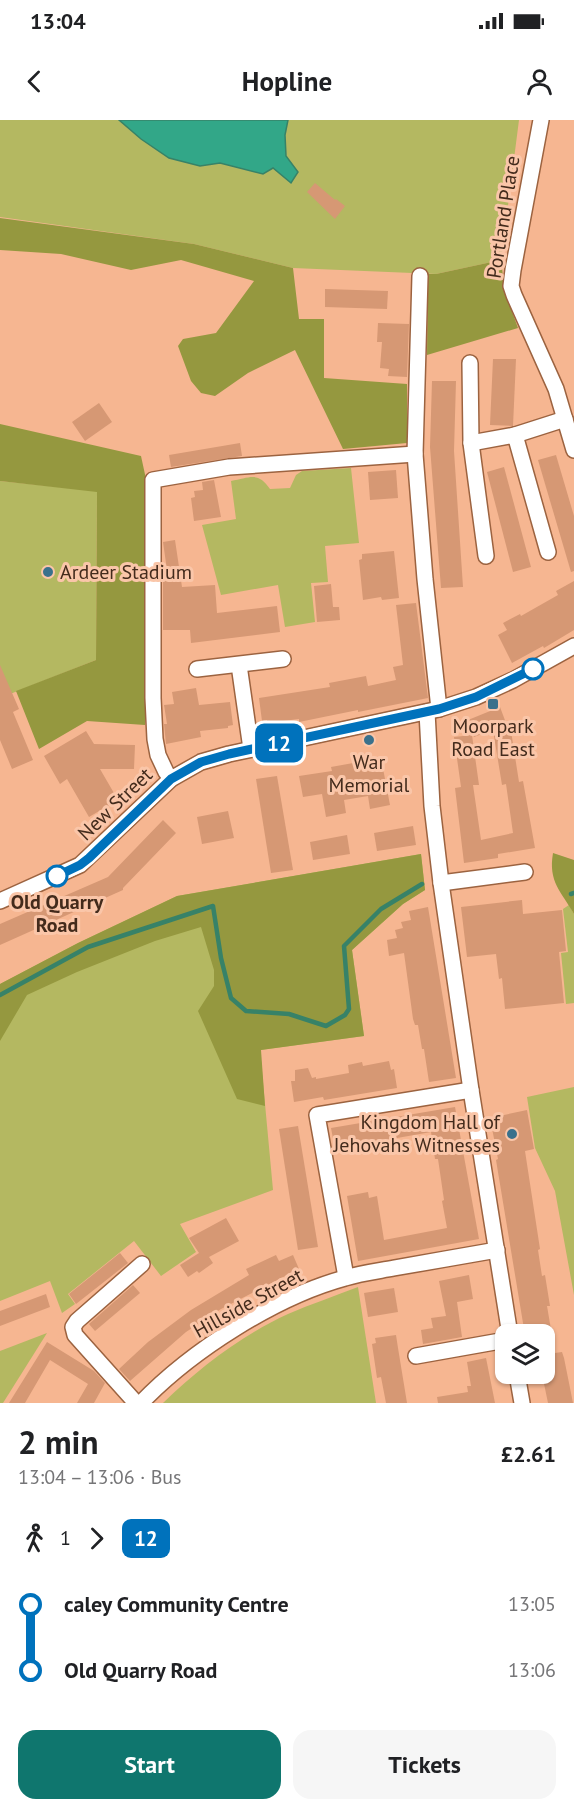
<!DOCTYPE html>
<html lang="en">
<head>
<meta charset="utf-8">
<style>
	:root { --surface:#fff; --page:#f6f6f6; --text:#202124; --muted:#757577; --accent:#0f766e }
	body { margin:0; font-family:"PT Sans",sans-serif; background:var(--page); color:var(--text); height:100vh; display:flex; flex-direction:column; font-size:22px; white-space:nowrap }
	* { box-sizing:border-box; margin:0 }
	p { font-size:20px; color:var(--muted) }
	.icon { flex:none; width:33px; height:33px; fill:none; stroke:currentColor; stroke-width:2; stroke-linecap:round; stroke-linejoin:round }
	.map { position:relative; height:1283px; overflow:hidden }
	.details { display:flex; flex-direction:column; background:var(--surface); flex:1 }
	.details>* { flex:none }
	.badge { padding:0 12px; border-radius:9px; font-size:21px; line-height:39px }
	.fabs { position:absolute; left:495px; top:1204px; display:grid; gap:12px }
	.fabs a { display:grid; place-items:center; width:60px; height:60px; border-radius:12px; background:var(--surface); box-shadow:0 2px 4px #0004; font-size:30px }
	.map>.badge { position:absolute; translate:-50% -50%; box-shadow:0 0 0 3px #fff }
	.legs { display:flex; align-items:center; gap:9px; height:66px; padding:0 18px; font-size:20px }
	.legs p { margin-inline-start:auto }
	.head { display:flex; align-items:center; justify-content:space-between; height:102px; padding:0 18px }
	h1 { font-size:33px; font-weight:700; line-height:45px }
	.action { display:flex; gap:12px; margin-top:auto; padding:12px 18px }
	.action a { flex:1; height:69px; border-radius:18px; background:var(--accent); color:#fff; font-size:24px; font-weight:700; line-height:69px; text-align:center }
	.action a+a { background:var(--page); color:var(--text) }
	ul { padding:0 18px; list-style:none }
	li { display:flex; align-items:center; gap:21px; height:66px; font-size:22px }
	li i { display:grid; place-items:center; width:9px; height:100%; margin:0 8px; background:currentColor }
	li i::after { content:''; width:15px; height:15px; margin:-8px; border:4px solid; border-radius:50%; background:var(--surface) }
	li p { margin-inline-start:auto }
	li:first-child i { background:linear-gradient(#0000 50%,currentColor 0) }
	li:last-child i { background:linear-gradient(currentColor 50%,#0000 0) }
	.status { display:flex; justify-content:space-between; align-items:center; height:42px; padding:0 30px; background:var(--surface); direction:ltr }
	.status svg { height:16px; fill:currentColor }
	header { display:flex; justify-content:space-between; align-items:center; height:78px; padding:0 18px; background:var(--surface); font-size:27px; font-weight:700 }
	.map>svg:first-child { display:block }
</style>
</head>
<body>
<div class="status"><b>13:04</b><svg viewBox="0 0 49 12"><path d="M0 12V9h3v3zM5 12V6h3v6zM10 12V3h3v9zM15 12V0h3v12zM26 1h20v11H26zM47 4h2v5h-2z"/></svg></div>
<header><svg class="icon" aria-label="back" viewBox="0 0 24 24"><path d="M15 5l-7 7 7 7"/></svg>Hopline<svg class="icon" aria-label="person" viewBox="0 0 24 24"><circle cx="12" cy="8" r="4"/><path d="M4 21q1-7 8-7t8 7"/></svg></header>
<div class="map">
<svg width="574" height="1283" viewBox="0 0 574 1283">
	<rect width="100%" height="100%" fill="#f6b691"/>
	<g fill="#b4b861">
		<polygon points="0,0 519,0 501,140 436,154 293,148 194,124 0,97"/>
		<path d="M351 348 359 423 325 426 328 462 311 463 315 502 285 507 278 465 221 475 202 405 236 399 231 361C250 358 258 351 270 369L290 368 296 355 302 351Z"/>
		<polygon points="0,361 97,371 96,540 0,578"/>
		<polygon points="421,734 425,770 403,784 352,830 364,916 260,930 273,1070 180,1104 196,1132 161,1156 134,1121 68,1174 75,1184 62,1193 50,1161 0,1181 0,864 78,823 177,776"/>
		<polygon points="569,785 574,794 574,883 566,884 561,833 568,832 563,789"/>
		<polygon points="574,967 574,1175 555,1071 535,1028 527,977"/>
		<path d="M358 1167 376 1283H163C199 1248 242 1215 288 1194 311 1184 335 1176 358 1167Z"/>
		<polygon points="47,1213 3,1283 0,1283 0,1231"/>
	</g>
	<g fill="#95983f">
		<polygon points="0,98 194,124 293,148 299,199 324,199 324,258 407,264 407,323 343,329 295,230 248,253 215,276 201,273 191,261 178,226 183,219 216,213 254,161 181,140 131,150 61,134 0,130"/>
		<polygon points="501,140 505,172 518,208 427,235 428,154 436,154"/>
		<polygon points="0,304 141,336 146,359 145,605 87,601 39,629 16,571 96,540 97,372 0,361"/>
		<path d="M553 733 574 740V794C561 771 548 762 553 733Z"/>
		<polygon points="421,734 425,770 403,784 352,830 364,916 261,930 265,986 237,979 198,891 214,866 214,850 201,807 155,821 77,852 27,875 0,921 0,864 78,823 177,776"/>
	</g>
	<polygon fill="#32a788" stroke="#378268" stroke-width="1.5" points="119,0 288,0 285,15 286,36 298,52 291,63 273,48 263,54 220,43 200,46 169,38 141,19"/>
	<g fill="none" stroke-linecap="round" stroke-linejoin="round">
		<g stroke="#378268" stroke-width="4.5">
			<polyline points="571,774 574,773"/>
			<polyline points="0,875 88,827 213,786 221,838 231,878 246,891 289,894 326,906 345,895 349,889 344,826 381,789 422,764"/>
		</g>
	</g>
	<g fill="#d69874">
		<polygon points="315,63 335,80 336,79 345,86 335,99 307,72"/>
		<polygon points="325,169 388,171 387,189 325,187"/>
		<polygon points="378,203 409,204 407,257 388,256 389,249 380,248 382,222 377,222"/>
		<polygon points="493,239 516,239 513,306 490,305"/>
		<polygon points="432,261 456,261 454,331 463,467 441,468 430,327"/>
		<polygon points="99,283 112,302 85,321 72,302"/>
		<polygon points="240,323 242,336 171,347 169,335"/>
		<polygon points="556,335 574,396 574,451 571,452 538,340"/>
		<polygon points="504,347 531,447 513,452 487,352"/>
		<polygon points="396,350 398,378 370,380 368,352"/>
		<polygon points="214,360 221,397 194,401 191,378 195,377 194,371 203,370 202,362"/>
		<polygon points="175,420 182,467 215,465 217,493 277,486 280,512 191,523 190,510 163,510 163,450 167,450 163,422"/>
		<polygon points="394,431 399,478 382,480 381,477 363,480 359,440 362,439 362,434"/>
		<polygon points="574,461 574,510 544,528 543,526 512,543 498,515 507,510 503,503 520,494 521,496 558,475 556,471"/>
		<polygon points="331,464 333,487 339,487 340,500 317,502 314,466"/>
		<polygon points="416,483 428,578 358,592 358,590 299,602 299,599 267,603 267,600 262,601 259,578 330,567 329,563 366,556 368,566 396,560 393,547 403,545 396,485"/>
		<polygon points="0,545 19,589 13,592 33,640 12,649 0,620"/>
		<polygon points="196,568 199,585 230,582 233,605 228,606 228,608 200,611 201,617 166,624 164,604 167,604 164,585 174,584 172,572"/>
		<polygon points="500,587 509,611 511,611 519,662 523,661 535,728 498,734 498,738 464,743 455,668 461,667 454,617 472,615 479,665 473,665 481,720 513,713 506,664 502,665 493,610 474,617 468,600"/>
		<polygon points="86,611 94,624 135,625 134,649 100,649 118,680 89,697 67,659 60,664 44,636"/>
		<polygon points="381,638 390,685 370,689 368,676 344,680 346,693 326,697 322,674 303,677 299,656 332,651 331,647"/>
		<polygon points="277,656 293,750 271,753 256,659"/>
		<polygon points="228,691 234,718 202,724 197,697"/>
		<polygon points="163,700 176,713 123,768 123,770 0,825 0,804 108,757"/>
		<polygon points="413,706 416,725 377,731 374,713"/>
		<polygon points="347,715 350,734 313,740 310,722"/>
		<polygon points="522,780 523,794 562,790 566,831 559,832 564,883 505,889 502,858 499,859 496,834 467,837 461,787"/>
		<polygon points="428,787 456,958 429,962 424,929 422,929 418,905 415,905 413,899 404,833 389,836 387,820 397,818 395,810 403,808 401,802 411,800 409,791"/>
		<polygon points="389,941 391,950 394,949 397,968 324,980 323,977 294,982 291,961 295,961 295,950 308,948 312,958 316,957 316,959 349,953 348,945 362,942 363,946"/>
		<polygon points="455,987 479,1119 358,1141 347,1076 368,1072 369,1078 377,1076 384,1120 447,1108 442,1081 444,1080 438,1039 435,1039 431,1012 335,1029 331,1008"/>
		<polygon points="527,990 534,1029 525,1031 540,1129 538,1130 542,1156 545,1155 550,1186 547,1186 555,1233 562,1232 564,1238 573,1283 548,1283 542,1254 544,1254 544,1215 525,1215 496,1040 498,1039 490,998"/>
		<polygon points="298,1006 318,1127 298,1130 279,1009"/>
		<polygon points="226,1098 239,1121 209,1137 213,1143 199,1153 197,1151 188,1157 180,1145 199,1133 189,1118"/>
		<polygon points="120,1133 128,1143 76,1184 69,1174"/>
		<polygon points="276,1135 279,1141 293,1135 299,1149 221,1189 186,1212 130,1261 119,1249 148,1222 191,1190 249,1155 246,1149"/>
		<polygon points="469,1155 473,1179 457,1182 462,1217 423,1224 421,1210 433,1208 431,1198 446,1196 439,1161"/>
		<polygon points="133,1165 140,1173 95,1211 89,1204"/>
		<polygon points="394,1168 398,1192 368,1197 364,1173"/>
		<polygon points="46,1174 50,1187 0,1206 0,1191"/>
		<polygon points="396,1215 398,1228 407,1283 386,1283 381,1257 377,1258 372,1224 376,1223 375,1218"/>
		<polygon points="47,1222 94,1251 105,1263 94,1283 77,1283 88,1264 50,1240 25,1283 9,1283"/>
		<polygon points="486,1238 495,1283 438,1283 437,1277 468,1272 467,1266 471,1266 467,1242"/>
	</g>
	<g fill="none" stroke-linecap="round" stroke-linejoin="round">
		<g stroke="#9c6340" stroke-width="18">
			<g id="minor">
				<polyline points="541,0 513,150 511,166 514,175 556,269 574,330"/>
				<polyline points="420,156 415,334 425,459 439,589"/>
				<polyline points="470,243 471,323 486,436"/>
				<polyline points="515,315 548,432"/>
				<polyline points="471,323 515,315 565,299"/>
				<polyline points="239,545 251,629"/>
				<polyline points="197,549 283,539"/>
				<polyline points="427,592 432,686 441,763 471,970 510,1215"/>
				<polyline points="171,659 166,652 158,635 155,619 153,578 153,360 229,347 415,334"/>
				<polyline points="441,763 525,752"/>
				<polyline points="0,781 80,745 171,659 201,642 229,634 439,589 476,577 513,560 574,526"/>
				<polyline points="346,1157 317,995 471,970"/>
				<polyline points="416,1236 506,1220"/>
				<polyline points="517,1254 522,1283"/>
				<polyline points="136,1283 75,1215 73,1207 77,1201 142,1144"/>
				<path d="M141 1283C191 1231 275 1177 345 1158 361 1153 378 1151 394 1148 428 1142 463 1136 497 1130"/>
			</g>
		</g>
		<use href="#minor" stroke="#fff" stroke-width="15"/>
	</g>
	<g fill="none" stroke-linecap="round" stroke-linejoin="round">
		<g stroke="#fff" stroke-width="14">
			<polyline id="line-1" points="57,756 80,745 89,738 171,659 201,642 229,634 439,589 476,577 533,549"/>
		</g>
		<use href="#line-1" stroke="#0072bc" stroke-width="9"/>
	</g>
	<g fill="#3a718c" stroke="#fac6a9" stroke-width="2">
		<circle cx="48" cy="452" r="6"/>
		<rect x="487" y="578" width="12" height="12" rx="3"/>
		<circle cx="369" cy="620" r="6"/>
		<circle cx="512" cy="1014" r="6"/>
	</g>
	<g fill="#fff" stroke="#0072bc" stroke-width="3">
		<circle cx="533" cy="549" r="10"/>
		<circle cx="57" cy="756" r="10"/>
	</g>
	<g text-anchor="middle" stroke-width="6" stroke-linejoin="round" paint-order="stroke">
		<g font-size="20" fill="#432b1c" stroke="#fac6a9">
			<text transform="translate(503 97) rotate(-81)" y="7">Portland Place</text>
			<text transform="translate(115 684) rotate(-44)" y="7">New Street</text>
			<text transform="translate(248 1183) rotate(-29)" y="7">Hillside Street</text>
		</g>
		<g font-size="20" fill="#432b1c" stroke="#fac6a9">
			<text x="60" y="459" text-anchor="start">Ardeer Stadium</text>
			<text x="493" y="613">Moorpark<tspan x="493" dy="23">Road East</tspan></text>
			<text x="369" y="649">War<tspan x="369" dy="23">Memorial</tspan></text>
			<text x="500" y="1009" text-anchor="end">Kingdom Hall of<tspan x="500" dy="23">Jehovahs Witnesses</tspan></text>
		</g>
		<g font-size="20" font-weight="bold" fill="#432b1c" stroke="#fac6a9">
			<text x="57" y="789">Old Quarry<tspan x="57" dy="23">Road</tspan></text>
		</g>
	</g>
</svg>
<div class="fabs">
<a><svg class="icon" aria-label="layers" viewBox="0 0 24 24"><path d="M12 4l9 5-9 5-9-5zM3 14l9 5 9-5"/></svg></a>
</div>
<b class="badge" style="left:279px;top:623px;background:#0072bc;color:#fff">12</b>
</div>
<section class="details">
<div class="head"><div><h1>2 min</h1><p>13:04 – 13:06 · Bus</p></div><b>£2.61</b></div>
<div class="legs"><svg class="icon" aria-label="walk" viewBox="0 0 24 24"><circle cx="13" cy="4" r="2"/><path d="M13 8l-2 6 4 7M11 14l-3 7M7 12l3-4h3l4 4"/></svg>1<svg class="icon" aria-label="forward" viewBox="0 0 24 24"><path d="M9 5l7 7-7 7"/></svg><b class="badge" style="background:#0072bc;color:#fff">12</b></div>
<ul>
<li><i style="color:#0072bc"></i><b>caley Community Centre</b><p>13:05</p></li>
<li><i style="color:#0072bc"></i><b>Old Quarry Road</b><p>13:06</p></li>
</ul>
<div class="action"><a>Start</a><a>Tickets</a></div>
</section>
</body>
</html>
